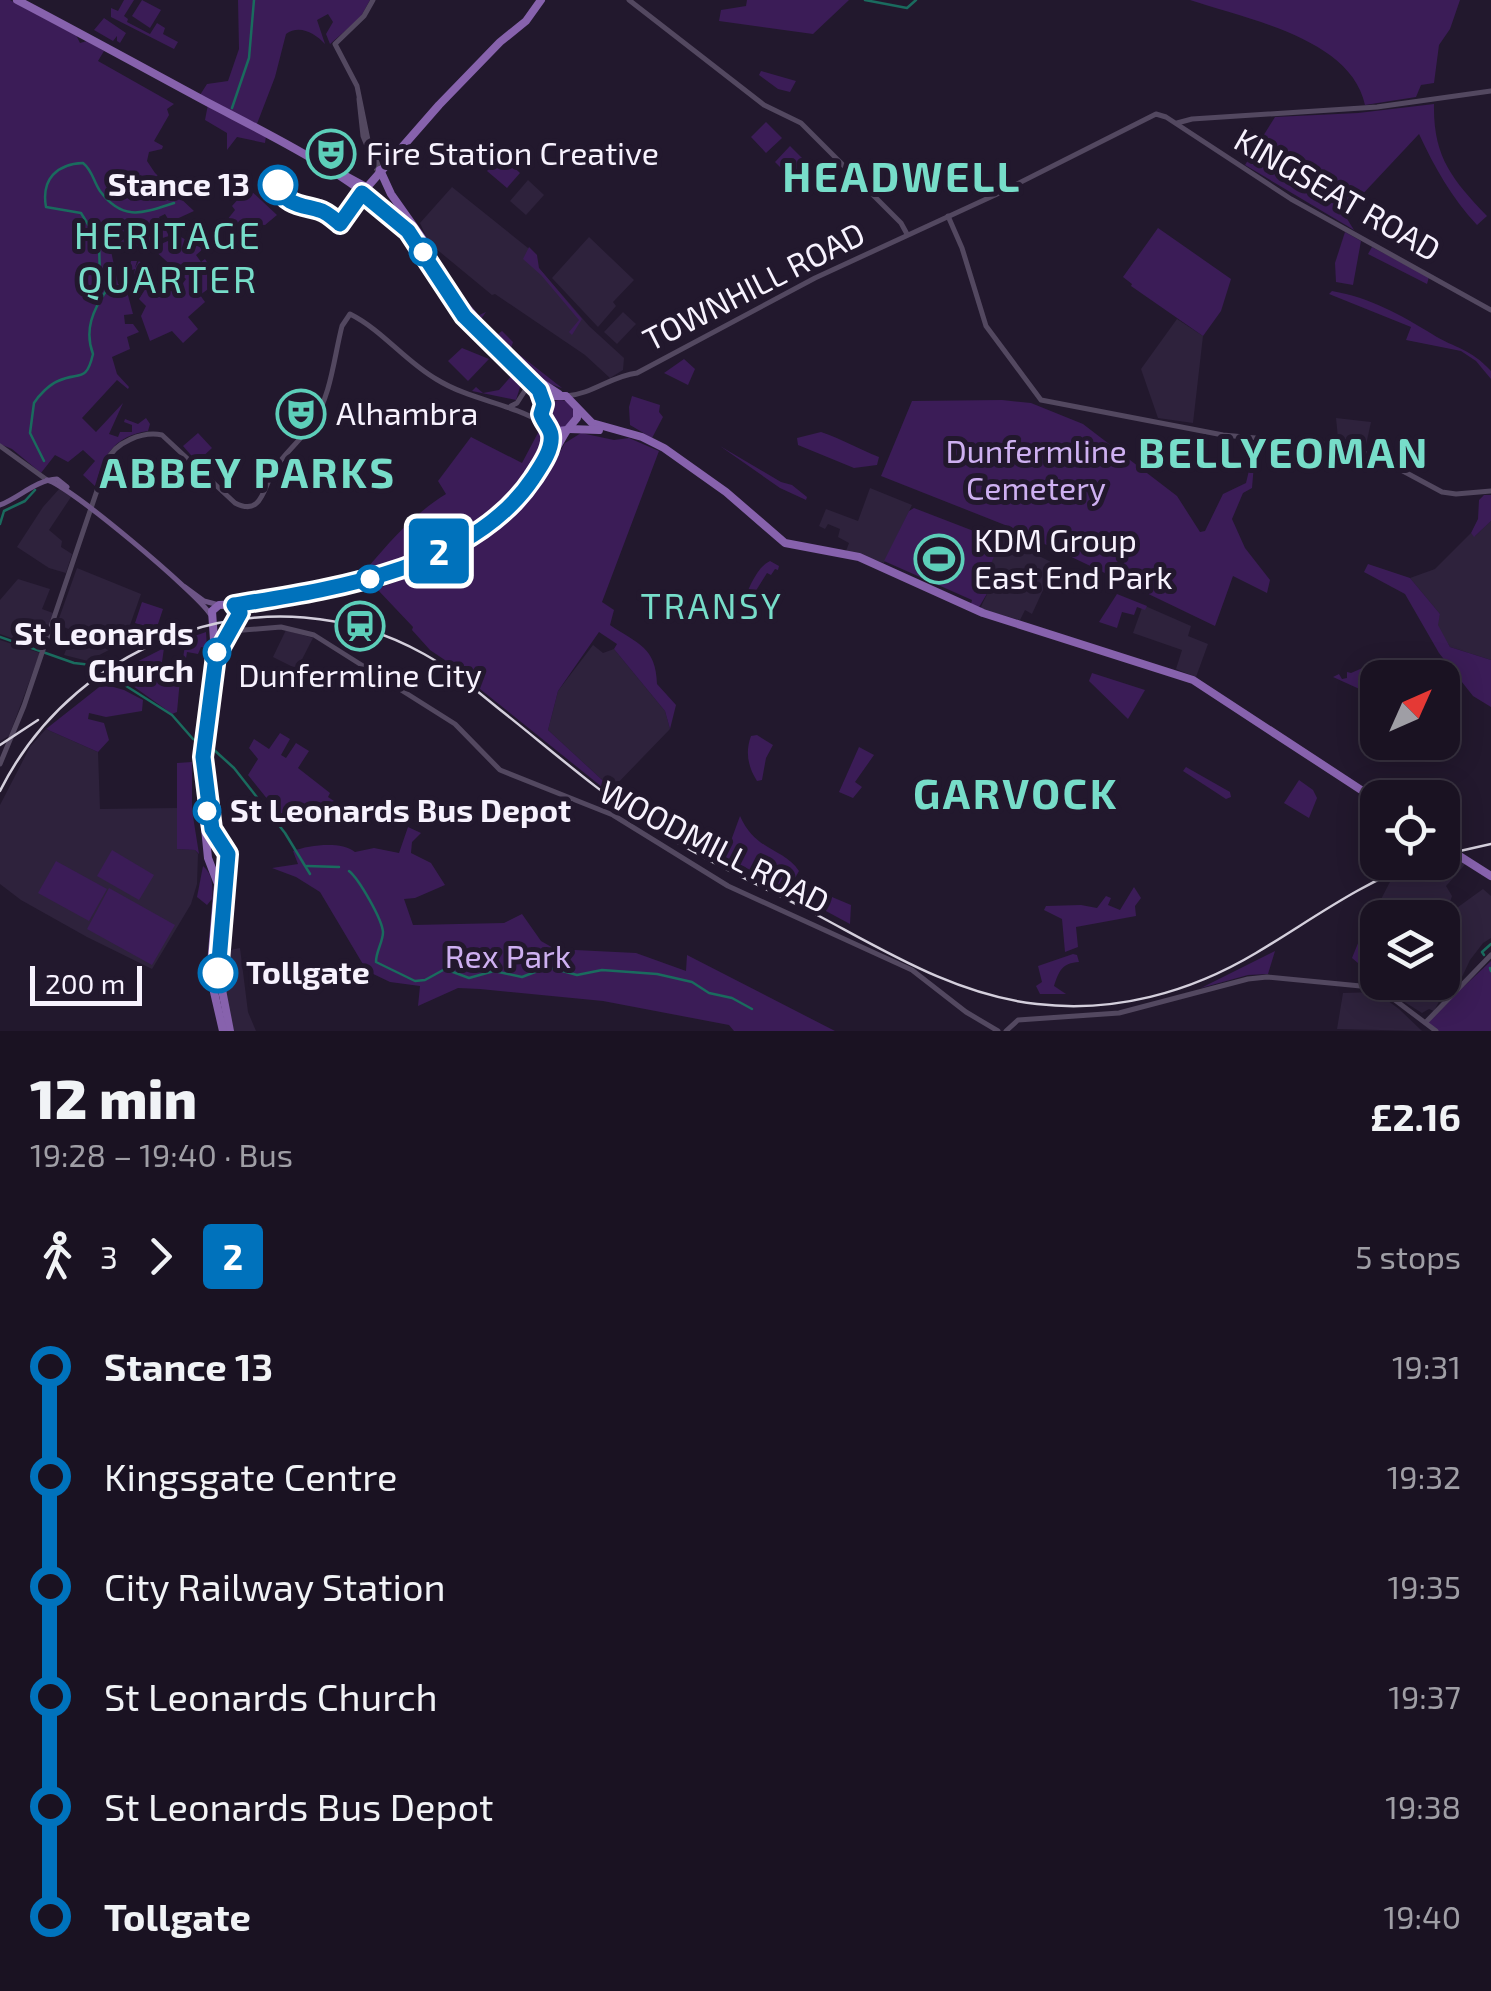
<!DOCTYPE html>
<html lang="en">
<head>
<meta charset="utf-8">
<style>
	:root { --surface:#1a1222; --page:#231b2a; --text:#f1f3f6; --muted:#9f9ea5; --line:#383240 }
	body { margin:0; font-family:"Exo 2",sans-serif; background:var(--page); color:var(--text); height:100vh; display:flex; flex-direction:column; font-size:38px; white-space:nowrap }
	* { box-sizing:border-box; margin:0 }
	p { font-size:32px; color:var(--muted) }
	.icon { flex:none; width:55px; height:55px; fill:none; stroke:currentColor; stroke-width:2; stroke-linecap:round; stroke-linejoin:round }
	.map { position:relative; height:1031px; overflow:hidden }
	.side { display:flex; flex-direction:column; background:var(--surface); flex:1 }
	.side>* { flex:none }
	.badge { padding:0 20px; border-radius:8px; font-size:35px; line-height:65px }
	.needle { width:65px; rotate:45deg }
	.buttons { position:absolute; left:1360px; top:660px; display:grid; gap:20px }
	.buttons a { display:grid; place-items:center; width:100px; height:100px; border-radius:20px; background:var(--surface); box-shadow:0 5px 25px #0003,0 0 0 2px var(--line); font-size:50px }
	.scale { position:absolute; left:30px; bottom:25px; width:112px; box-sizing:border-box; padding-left:10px; border:5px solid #f7f2fe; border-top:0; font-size:28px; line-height:35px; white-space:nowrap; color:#f7f2fe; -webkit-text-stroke:8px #22182d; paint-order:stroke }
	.map>.badge { position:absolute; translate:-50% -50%; box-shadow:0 0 0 5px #fff }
	.legs { display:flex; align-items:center; gap:15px; height:110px; padding:0 30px; font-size:32px }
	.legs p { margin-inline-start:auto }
	.summary { display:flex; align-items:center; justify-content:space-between; height:170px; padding:0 30px }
	h1 { font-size:55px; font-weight:800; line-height:75px }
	ul { padding:0 30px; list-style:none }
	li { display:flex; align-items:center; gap:35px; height:110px; font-size:38px }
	li i { display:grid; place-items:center; width:15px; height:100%; margin:0 12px; background:currentColor }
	li i::after { content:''; width:25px; height:25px; margin:-12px; border:8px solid; border-radius:50%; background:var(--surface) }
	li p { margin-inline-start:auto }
	li:first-child i { background:linear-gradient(#0000 50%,currentColor 0) }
	li:last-child i { background:linear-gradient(currentColor 50%,#0000 0) }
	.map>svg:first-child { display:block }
</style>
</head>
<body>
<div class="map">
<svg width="1491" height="1031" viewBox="0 0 1491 1031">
	<rect width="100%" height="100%" fill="#22182d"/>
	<g fill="#2e223c">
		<polygon points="528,180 544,195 526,215 510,201"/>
		<polygon points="452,187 528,248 538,267 589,326 624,358 623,370 610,378 585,355 495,294 492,295 429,243 420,223"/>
		<polygon points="589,237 634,280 613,302 616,306 598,327 552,278"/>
		<polygon points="623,312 636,324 617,344 604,332"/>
		<polygon points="1177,319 1203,336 1193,423 1158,418 1141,369"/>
		<polygon points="1336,418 1371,422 1366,445 1338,438"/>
		<polygon points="60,488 71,497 49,530 62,541 61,547 72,554 66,573 49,568 17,547 43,507"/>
		<polygon points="870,488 912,505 884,563 846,551 849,543 838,537 840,529 828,524 825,529 819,526 826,509 858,521"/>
		<polygon points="1491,521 1491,660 1450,647 1437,625 1440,614 1410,578 1435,569 1471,533 1475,536"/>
		<polygon points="1003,535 1012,539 1011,542 1055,564 1032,614 1025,610 1020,620 980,609 988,592 980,589"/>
		<polygon points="77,568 141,594 124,642 88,661 64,655 73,631 57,624"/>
		<polygon points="18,579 50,589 42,609 53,613 43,646 36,647 0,634 0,600"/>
		<polygon points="1143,605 1191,626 1188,636 1208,644 1196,677 1176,669 1182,650 1133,633"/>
		<polygon points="286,630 313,638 297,669 273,657"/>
		<polygon points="0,640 40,653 9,736 0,741"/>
		<polygon points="593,645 603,653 614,649 665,711 670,729 612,789 548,730 558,691"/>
		<polygon points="46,729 98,752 100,809 177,808 177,849 195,850 198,854 197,884 191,904 152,969 87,937 21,900 0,884 0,805 30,747"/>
		<polygon points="1460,856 1468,861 1446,886 1452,896 1448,908 1454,910 1483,889 1491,896 1491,938 1483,943 1470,960 1462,977 1458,977 1451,992 1445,990 1434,1011 1429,1009 1422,1013 1368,979 1361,960 1378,918 1378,982 1442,982 1442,918 1378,918 1378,905 1392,878"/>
		<polygon points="240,948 248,1012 256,1031 234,1031 223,988 220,952"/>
		<polygon points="1376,992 1399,1009 1422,1031 1337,1029 1343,993"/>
	</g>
	<g fill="#3b1c57">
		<path d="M0 0H10L76 35 80 43 87 41 104 51 98 61 174 104 167 109 169 115 154 141 163 146 162 149 149 152 147 161 155 173 174 191 171 195 176 200 179 197 194 211 170 222 165 214 159 217 169 236 137 246 131 253 124 249 111 251 118 284H125L133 314 124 315 125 324H133L139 332 127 337 130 349 112 357 117 374 129 387 128 389 117 380 82 418 96 432 123 403 109 434 118 437 120 432H132V425L124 422 125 419 138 424 146 418 150 424 148 431C115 436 102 455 96 487L83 475 95 461 83 450 68 462 55 455 41 473 12 449 0 444Z"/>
		<polygon points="124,0 134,0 124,16 128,19 127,22 150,34 157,23 165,28 163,34 178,42 174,49 111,17 111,8 118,11"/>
		<polygon points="142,0 161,10 150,28 132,16"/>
		<path d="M238 0H370L360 18 330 44 326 34 333 22 328 14 317 20 325 44C315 33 299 24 286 34L275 77 255 129 266 136 265 143 237 137 227 150V133L205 120 209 99 200 95 207 84 228 81 239 49Z"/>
		<polygon points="747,0 849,0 813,34 719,21 721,10 746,6"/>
		<path d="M1190 0H1460L1450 29 1439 45 1434 83 1421 85 1416 97 1365 105C1351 38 1246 19 1190 0Z"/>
		<polygon points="104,18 126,33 120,43 117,41 117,36 113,41 94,30"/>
		<polygon points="761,71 796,81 790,92 778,89 759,75"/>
		<path d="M1434 104C1433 157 1452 179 1487 216L1477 225C1451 197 1435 168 1419 134L1344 214 1354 230 1245 165 1275 117 1358 113Z"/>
		<polygon points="766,122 782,138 766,153 751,137"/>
		<polygon points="790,146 806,162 791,178 775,162"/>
		<polygon points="501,155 520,173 507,188 487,171"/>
		<polygon points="248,188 277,215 265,225 254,224 246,234 227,220 235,210 232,206"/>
		<polygon points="1158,228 1231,279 1221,311 1203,336 1131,286 1132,284 1123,277"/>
		<polygon points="1345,232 1361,241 1353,285 1336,282 1335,263"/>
		<polygon points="179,236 203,249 196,255 201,262 205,259 219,281 200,295 205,302 188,317 198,329 183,343 172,331 150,341 141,316 146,306 139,299 146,288 134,275 135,269 129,271 131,261 137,261 135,268 139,261 167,292 177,290 182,293 185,290 181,286 186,279 152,248"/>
		<polygon points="529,247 537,255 539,268 582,319 572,335 569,332 579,320 541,275 523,259"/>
		<polygon points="1372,247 1429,277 1427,284 1368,254"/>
		<path d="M1332 291C1371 298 1399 314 1432 334 1456 349 1470 348 1491 371V379L1476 361 1461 351 1406 340 1411 327 1329 294Z"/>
		<path d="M486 312 481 319 498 334 502 331 513 342 511 348 562 388C533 381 496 338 477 316Z"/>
		<polygon points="462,348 489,359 468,381 448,361"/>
		<polygon points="501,359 522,381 516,400 472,391 476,387 483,393 499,390 513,374 499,361"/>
		<polygon points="684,359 695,369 688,385 664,373"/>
		<polygon points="632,396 660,405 659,412 663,417 652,438 630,425 629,407"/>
		<circle cx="560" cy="414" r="14"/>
		<polygon points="1002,400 1031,403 1083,424 1177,496 1200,532 1205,531 1223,494 1246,483 1256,441 1252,488 1243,493 1232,519 1245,548 1270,580 1267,593 1233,576 1215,626 1005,525 881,476 912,401"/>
		<path d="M540 429 546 445C537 464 528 482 514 498 488 529 412 567 372 575L369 566C393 538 414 514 446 494L438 481 471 437 522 463Z"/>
		<path d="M821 432C842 439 859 449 879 457L877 465 854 468 798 445 797 438Z"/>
		<polygon points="198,433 212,448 197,462 183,446"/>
		<path d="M581 433 614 440 629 438 659 451 602 602 614 610 610 625C638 644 656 647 657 684L676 705 670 729 665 711 614 649 617 644 599 632 558 691 548 730 612 789 607 791 475 685 476 681 430 650 412 630 413 627 377 589 418 573 509 522 540 486 565 443Z"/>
		<polygon points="720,446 781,482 792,485 807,497 806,500 780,488"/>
		<polygon points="1484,495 1491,495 1491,521 1474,537 1471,533 1478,519 1479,500"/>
		<polygon points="914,508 984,535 987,528 1003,535 981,588 988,592 979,607 971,604 972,600 884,561 909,511"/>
		<path d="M770 561 779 566 778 570 775 569 771 575 767 573 747 605 743 602C749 588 757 567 770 561Z"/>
		<polygon points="1368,564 1410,578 1440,614 1438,625 1450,647 1491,660 1491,707 1473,696 1439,653 1405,594 1364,572"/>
		<polygon points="1117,594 1147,606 1145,610 1137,607 1134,615 1122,612 1117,628 1099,622"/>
		<polygon points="142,602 163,609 156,630 135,623"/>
		<polygon points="206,632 207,648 201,647 198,654 187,652 185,665 189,672 181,671 186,639"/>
		<polygon points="164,648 160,676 180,679 177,712 172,714 115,673"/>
		<polygon points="1367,666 1398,671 1397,677 1378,678 1377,697 1333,677 1339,674 1342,679 1347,678 1347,672 1351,673"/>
		<polygon points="1092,673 1145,690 1128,719 1089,681"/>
		<polygon points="103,684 124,690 143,700 142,711 106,717 89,713 88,719 104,723 109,740 98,752 46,729"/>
		<polygon points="280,733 290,739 281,755 286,758 296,743 309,751 298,768 330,793 328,797 334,801 329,810 331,817 289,826 248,775 258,759 249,748 254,739 269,749"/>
		<path d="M757 735 773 745 766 758 762 780 757 781C748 767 745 752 751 736Z"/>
		<polygon points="859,747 874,755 855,782 862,787 853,798 839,792"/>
		<polygon points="192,762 192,810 199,854 195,850 177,849 177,763"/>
		<polygon points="1186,767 1230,792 1231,797 1226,799 1183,771"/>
		<polygon points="1299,780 1313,790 1317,798 1309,818 1284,803"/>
		<path d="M740 816C756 852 784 848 799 871L792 883 805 891 801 896 725 857Z"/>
		<path d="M408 827 421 833 412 842 411 853 431 863 445 885 415 898 404 899 413 925 504 923 522 914 541 941 555 949 636 953 686 971 687 955 835 1031H734L729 1025 603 1001 480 989 458 988 418 1006 420 986 390 982 367 971 320 892 296 877 272 868 298 864 293 851C310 845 341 841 355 852L374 848 399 853Z"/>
		<polygon points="112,850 154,875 139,900 97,876"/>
		<polygon points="56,861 107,889 89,921 38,893"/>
		<path d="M203 866C213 874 213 887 212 899L207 905 197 897Z"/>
		<polygon points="1134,887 1141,898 1135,906 1136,916 1076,927 1078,947 1065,952 1062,919 1044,910 1046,906 1081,905 1097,908 1106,896 1111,898 1108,905 1120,910"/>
		<polygon points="109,888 175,925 152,965 87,929"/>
		<polygon points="832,897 851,905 850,924 824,910"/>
		<polygon points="1373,907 1377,907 1377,922 1358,963 1352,958 1367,921 1365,919"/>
		<polygon points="1275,951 1268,974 1248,975 1201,988"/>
		<path d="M1073 954 1077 955 1079 962C1062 963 1059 971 1054 986L1066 994H1040L1036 986 1042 982 1038 966Z"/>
		<polygon points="1491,961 1491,1031 1436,1031 1426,1022"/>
	</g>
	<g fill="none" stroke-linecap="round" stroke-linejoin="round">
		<g stroke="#1a6b5e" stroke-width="2.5">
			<polyline points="865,0 907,8 916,0"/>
			<polyline points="232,108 249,58 254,0"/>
			<path d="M44 461 30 433 34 403C39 395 49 385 58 381 79 371 86 384 93 354 84 330 93 310 106 291L100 280 99 242 81 213 46 207C41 179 57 164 83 163 93 171 93 181 100 191 123 222 143 213 174 203"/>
			<polyline points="0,524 4,511 25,501 35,490"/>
			<polyline points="0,637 74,663 92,665"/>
			<polyline points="102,680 123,684 172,715 193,739 213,749 234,768 285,833 310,874"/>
			<polyline points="307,866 339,867"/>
			<path d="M349 871C359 879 382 919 383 932 383 942 376 951 376 962L415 981 425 980 445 969 469 978 494 971 522 977 548 967 577 975 602 970 657 974 692 982 709 993 732 998 752 1009"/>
			<polyline points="1484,955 1482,952 1491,944"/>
			<polyline points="1490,968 1491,971"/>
		</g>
		<g stroke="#534860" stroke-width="5">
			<polyline points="373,0 364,16 335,44 357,86 368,140 380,170"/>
			<polyline points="629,0 764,105 801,123 901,223 907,234"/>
			<polyline points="359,99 363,136 377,170"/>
			<polyline points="1177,123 1192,119 1377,107 1491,91"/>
			<polyline points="948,216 962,248 986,326 1041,400 1223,435 1334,445 1375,456 1442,492 1456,494 1491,491"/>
			<path d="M566 396C593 394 611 376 637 373L815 278 995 195 1156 114 1166 117 1291 199 1491 310"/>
			<polyline points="511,406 517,403 533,378"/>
			<polyline points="0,446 47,480"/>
			<polyline points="231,631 281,627 314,635 455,724 500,770 613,815 728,886 912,970 966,1012 998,1031"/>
			<path d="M0 764 24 706 107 461C115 442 143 431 162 435L235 503C262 517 263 488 274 470 284 453 302 440 313 422 331 396 334 357 342 326L350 314C382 330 405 361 436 379 470 400 509 403 543 423"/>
			<polyline points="1426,1022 1491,955"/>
			<polyline points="1006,1031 1018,1020 1119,1013 1248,979 1267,977 1371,987 1383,991 1436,1031"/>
		</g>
		<g stroke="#6d5586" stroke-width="5">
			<path d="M47 480C69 485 198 594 210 614"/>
			<path d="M0 505C20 497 36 480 57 479L67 487"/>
			<polyline points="185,587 204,601 219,605"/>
		</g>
		<g stroke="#8762ad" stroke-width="8">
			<path d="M17 0C80 33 142 67 205 101 275 138 353 174 409 232 431 255 443 289 463 314 483 339 524 367 538 390 548 406 532 436 567 430L577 418V409"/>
			<polyline points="380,170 391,194 422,238 453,291 498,344"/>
			<polyline points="342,174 366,187"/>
			<polyline points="362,193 439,105 500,42 526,21 541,0"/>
			<polyline points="533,377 559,394"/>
			<polyline points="543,404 552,396 566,396 592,423 642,437 664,448 726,492 785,543 859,557 983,613 1193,680 1378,801"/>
			<polyline points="569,429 599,430"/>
			<path d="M240 613 246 609C324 596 397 584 466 544 489 531 511 518 527 497 543 477 553 452 567 430"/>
			<polyline points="213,672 219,648 240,613"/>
			<polyline points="204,770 212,829 228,854 217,964 230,1031"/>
			<polyline points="1442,845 1491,876"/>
			<path d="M223 1031 214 992 211 964 218 884 208 858 198 757 214 640 212 611 219 605C319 602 474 566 533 478 543 463 554 446 549 428"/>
		</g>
		<g stroke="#d4cfdc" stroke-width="2.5">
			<polyline points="0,745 38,720"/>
			<path d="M0 791C77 637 271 568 424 654 453 670 478 692 503 712 552 751 600 793 652 827 700 858 753 882 804 908 877 946 952 995 1037 1004 1114 1013 1189 993 1256 953 1310 921 1360 883 1420 862"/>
			<polyline points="1442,855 1491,844"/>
		</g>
	</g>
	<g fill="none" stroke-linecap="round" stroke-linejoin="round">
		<g stroke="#fff" stroke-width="22">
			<path id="line-1" d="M218 973 228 854 212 829 203 757 216 656 240 613 234 605C334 589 472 569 533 478 541 466 553 449 551 435 550 427 543 422 541 414L544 404 539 390 464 316 408 231 362 193 340 224C334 219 327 212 319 210 302 205 284 205 278 185"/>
		</g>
		<use href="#line-1" stroke="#0072bc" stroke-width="15"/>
	</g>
	<defs>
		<g id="theatre-ring" transform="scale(2.5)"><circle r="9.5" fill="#22182d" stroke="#5dceb9" stroke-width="1.5"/><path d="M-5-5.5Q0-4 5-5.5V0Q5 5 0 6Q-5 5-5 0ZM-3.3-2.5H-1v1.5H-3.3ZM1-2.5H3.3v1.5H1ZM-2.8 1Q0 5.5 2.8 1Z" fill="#5dceb9"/></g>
		<g id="stadium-ring" transform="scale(2.5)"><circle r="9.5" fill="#22182d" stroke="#5dceb9" stroke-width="1.5"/><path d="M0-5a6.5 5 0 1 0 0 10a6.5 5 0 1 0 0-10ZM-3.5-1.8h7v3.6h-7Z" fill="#5dceb9"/></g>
		<g id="station-ring" transform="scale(2.5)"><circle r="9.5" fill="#22182d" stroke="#5dceb9" stroke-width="1.5"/><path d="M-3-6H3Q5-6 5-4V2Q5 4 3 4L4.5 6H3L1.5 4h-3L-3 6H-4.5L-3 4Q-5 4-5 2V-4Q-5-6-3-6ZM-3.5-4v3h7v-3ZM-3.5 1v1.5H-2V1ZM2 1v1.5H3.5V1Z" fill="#5dceb9"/></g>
	</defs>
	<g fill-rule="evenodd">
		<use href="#theatre-ring" x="331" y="154"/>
		<use href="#theatre-ring" x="301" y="414"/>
		<use href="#stadium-ring" x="939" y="559"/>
		<use href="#station-ring" x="360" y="626"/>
	</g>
	<g fill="#fff" stroke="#0072bc" stroke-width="5">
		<circle cx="278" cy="185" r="18"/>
		<circle cx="423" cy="252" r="12"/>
		<circle cx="370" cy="579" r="12"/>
		<circle cx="217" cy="652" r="12"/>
		<circle cx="207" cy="811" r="12"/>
		<circle cx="218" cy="973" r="18"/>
	</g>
	<g text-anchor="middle" stroke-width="10" stroke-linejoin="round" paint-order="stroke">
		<g font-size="32" fill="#f7f2fe" stroke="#22182d" text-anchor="start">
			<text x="366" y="165">Fire Station Creative</text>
			<text x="336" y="425">Alhambra</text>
			<text x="974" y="552">KDM Group<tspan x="974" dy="37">East End Park</tspan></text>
			<text x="360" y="687" text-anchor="middle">Dunfermline City</text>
		</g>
		<g font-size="32" font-weight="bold" fill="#f7f2fe" stroke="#22182d" text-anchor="end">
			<text x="250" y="196">Stance 13</text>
			<text x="194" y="645">St Leonards<tspan x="194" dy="37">Church</tspan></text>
			<text x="230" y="822" text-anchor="start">St Leonards Bus Depot</text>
			<text x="246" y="984" text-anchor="start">Tollgate</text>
		</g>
		<g font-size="32" fill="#f7f2fe" stroke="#22182d">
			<text transform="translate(1337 195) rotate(30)" y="11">KINGSEAT ROAD</text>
			<text transform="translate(754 287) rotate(-27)" y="11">TOWNHILL ROAD</text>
			<text transform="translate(714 847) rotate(27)" y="11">WOODMILL ROAD</text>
		</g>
		<g font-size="32" fill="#ceb0f1" stroke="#22182d">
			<text x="1036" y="463">Dunfermline<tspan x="1036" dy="37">Cemetery</tspan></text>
			<text x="508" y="968">Rex Park</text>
		</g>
		<g font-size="35" letter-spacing="2.5" fill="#77ddc9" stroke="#22182d">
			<text x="712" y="619">TRANSY</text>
		</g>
		<g font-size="38" letter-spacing="2.5" fill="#77ddc9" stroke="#22182d">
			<text x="168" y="249">HERITAGE<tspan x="168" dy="44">QUARTER</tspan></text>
		</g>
		<g font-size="42" font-weight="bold" letter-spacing="2.5" fill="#77ddc9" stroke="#22182d">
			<text x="902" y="192">HEADWELL</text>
			<text x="1284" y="468">BELLYEOMAN</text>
			<text x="248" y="488">ABBEY PARKS</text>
			<text x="1016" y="809">GARVOCK</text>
		</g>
	</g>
</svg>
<div class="buttons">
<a><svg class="needle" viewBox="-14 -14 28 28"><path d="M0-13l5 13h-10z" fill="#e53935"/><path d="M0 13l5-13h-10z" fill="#9f9ea5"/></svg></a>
<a><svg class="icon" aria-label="locate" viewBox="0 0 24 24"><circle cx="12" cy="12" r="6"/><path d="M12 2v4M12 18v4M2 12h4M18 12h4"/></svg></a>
<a><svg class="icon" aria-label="layers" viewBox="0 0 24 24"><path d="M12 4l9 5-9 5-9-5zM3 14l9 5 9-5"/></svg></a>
</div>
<div class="scale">200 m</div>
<b class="badge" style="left:439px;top:551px;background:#0072bc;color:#fff">2</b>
</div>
<section class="side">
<div class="summary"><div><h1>12 min</h1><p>19:28 – 19:40 · Bus</p></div><b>£2.16</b></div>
<div class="legs"><svg class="icon" aria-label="walk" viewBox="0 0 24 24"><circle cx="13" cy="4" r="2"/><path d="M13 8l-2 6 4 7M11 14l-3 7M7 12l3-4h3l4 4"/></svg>3<svg class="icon" aria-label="forward" viewBox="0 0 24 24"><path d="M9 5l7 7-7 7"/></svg><b class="badge" style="background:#0072bc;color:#fff">2</b><p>5 stops</p></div>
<ul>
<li><i style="color:#0072bc"></i><b>Stance 13</b><p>19:31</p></li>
<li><i style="color:#0072bc"></i><span>Kingsgate Centre</span><p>19:32</p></li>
<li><i style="color:#0072bc"></i><span>City Railway Station</span><p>19:35</p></li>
<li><i style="color:#0072bc"></i><span>St Leonards Church</span><p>19:37</p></li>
<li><i style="color:#0072bc"></i><span>St Leonards Bus Depot</span><p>19:38</p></li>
<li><i style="color:#0072bc"></i><b>Tollgate</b><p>19:40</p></li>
</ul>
</section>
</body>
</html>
